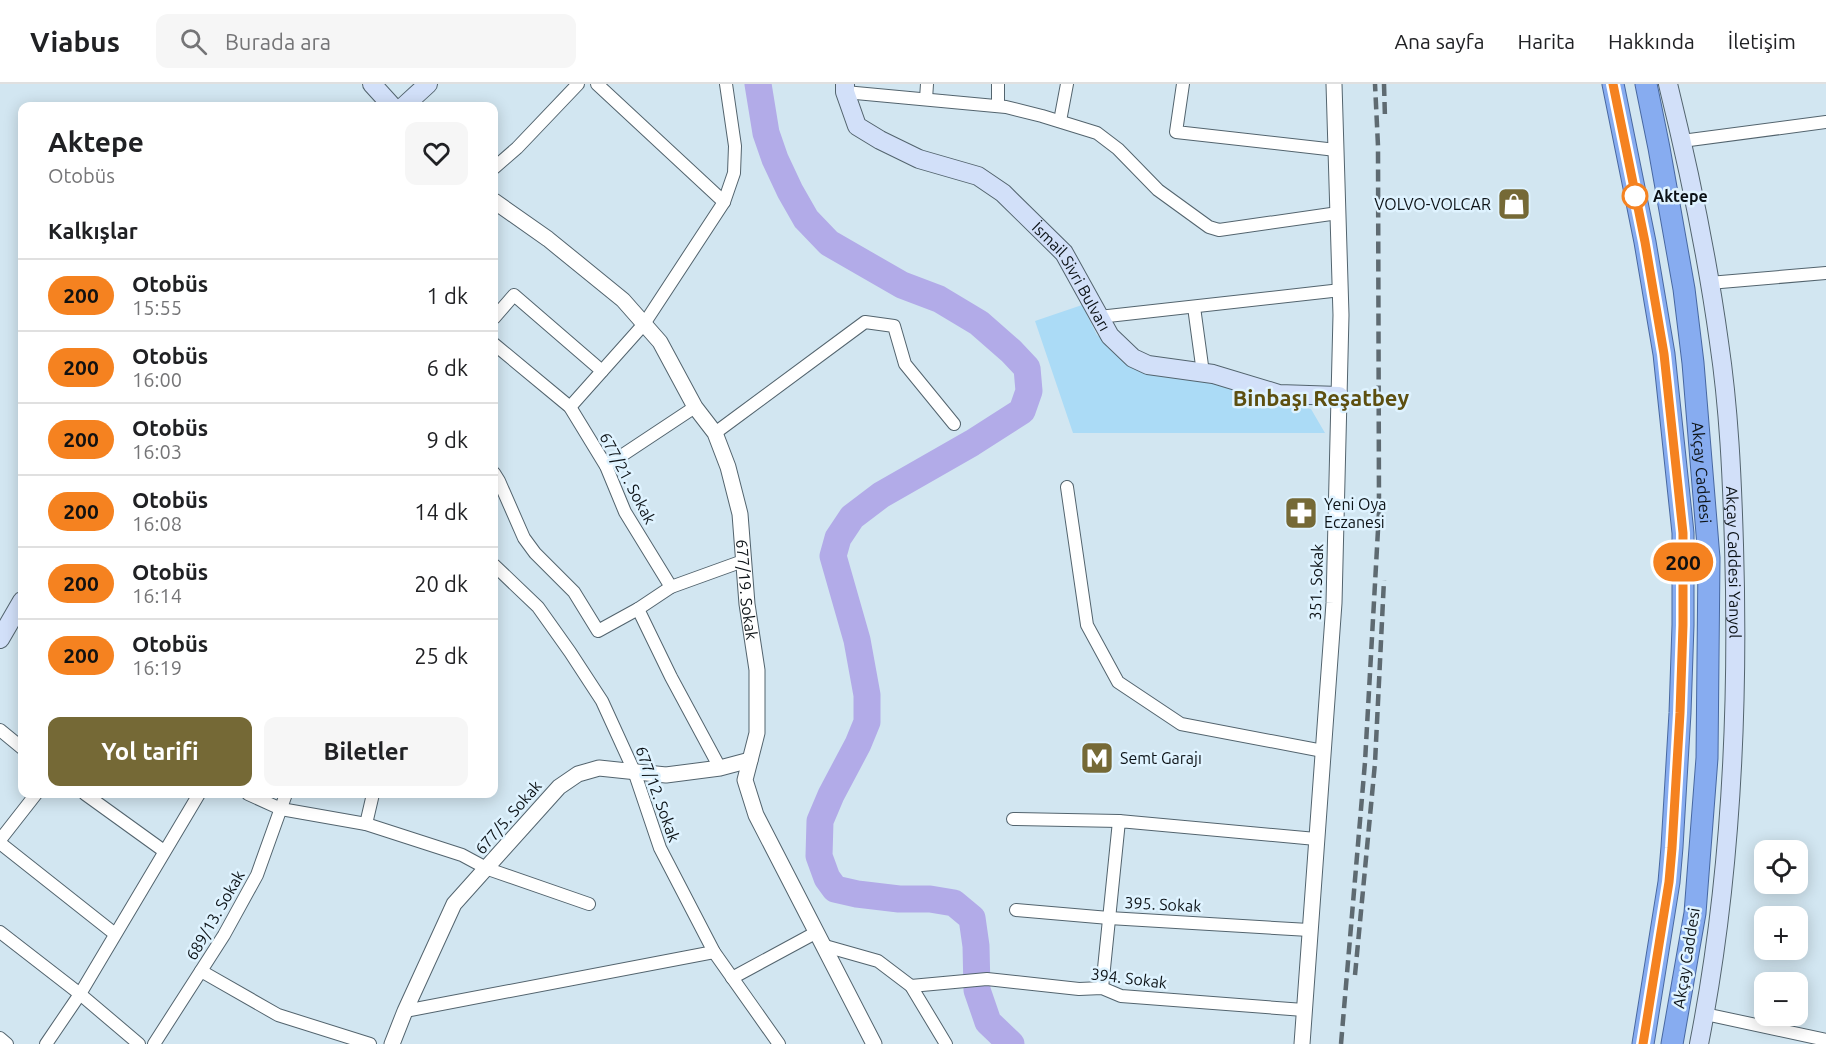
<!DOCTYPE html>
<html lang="tr">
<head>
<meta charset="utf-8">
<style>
	:root { --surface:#fff; --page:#f6f6f6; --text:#202124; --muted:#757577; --line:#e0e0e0; --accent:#756936 }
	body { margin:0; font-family:Ubuntu,sans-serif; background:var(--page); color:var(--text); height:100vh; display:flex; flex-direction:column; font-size:22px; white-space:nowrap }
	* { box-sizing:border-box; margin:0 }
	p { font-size:20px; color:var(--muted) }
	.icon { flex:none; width:33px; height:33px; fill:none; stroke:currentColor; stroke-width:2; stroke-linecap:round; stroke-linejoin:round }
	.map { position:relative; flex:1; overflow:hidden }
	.panel { position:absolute; left:18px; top:18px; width:480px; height:696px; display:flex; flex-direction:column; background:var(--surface); border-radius:12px; box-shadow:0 3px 15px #0003 }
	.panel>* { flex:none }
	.badge { padding:0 12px; border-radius:20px; font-size:21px; line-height:39px }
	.controls { position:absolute; left:1754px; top:756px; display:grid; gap:12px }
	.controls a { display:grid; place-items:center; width:54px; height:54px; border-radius:12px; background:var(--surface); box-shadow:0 3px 15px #0003; font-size:30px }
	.map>.badge { position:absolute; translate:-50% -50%; box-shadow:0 0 0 3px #fff }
	h2 { padding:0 30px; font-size:22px; line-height:54px }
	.round { display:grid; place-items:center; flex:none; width:63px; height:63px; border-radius:12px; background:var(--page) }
	.overview { display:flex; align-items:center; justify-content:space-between; height:102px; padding:0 30px }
	h1 { font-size:28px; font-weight:700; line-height:45px }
	.primary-button { display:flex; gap:12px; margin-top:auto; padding:12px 30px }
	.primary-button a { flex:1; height:69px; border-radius:12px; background:var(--accent); color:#fff; font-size:24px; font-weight:700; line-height:69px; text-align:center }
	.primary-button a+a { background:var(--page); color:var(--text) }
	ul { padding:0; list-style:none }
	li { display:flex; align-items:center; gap:18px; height:72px; padding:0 30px; border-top:2px solid var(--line) }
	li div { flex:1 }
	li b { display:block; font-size:22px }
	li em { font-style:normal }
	li .badge { min-width:66px; font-weight:700; text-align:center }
	header { display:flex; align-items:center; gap:36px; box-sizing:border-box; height:84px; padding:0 30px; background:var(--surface); border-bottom:2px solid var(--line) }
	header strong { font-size:28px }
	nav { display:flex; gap:33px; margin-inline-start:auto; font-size:21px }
	.search { width:420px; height:54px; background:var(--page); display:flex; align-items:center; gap:15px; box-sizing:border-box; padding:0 21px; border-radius:12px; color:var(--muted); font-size:22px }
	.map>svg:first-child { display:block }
</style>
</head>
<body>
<header>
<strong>Viabus</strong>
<div class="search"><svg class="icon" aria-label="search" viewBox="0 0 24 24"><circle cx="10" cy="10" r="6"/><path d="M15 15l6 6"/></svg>Burada ara</div>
<nav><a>Ana sayfa</a><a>Harita</a><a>Hakkında</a><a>İletişim</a></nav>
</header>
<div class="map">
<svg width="1826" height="960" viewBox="0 0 1826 960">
	<rect width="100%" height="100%" fill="#d2e6f1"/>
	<polygon fill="#abdbf6" points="1082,221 1097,251 1147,290 1215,297 1268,316 1311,325 1325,349 1073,349 1035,237"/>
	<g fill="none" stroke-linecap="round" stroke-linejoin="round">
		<polyline stroke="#b2abe8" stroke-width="27" points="758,0 766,49 775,75 790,107 806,135 829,159 902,201 939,215 979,239 1011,267 1027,284 1029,307 1022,327 972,359 881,411 852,433 838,454 833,472 857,556 867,611 867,638 858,660 831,711 820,737 819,772 827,794 835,805 857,810 899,815 930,815 954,819 972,834 976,862 977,906 988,938 1011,960"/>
		<g stroke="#53646e" stroke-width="14">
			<g id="minor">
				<polyline points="597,0 724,118"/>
				<polyline points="998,0 998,22"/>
				<polyline points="1183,0 1176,48 1336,66"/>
				<polyline points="845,8 1006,23 1042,32 1097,49 1118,65 1158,106 1209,143 1219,146 1338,129"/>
				<polyline points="926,15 927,0"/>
				<polyline points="1060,37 1067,0"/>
				<polyline points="1682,57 1826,38"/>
				<polyline points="494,84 517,64 578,0"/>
				<polyline points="1709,199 1826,189"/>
				<polyline points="1194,223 1203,289"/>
				<polyline points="1099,233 1341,206"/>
				<polyline points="494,234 514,211 602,287"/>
				<polyline points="494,260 570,323 606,382 625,428 671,503"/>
				<polyline points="570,323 644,240 724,118 734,89 735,62 726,0"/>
				<polyline points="715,349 865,238 894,242 905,280 954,340"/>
				<polyline points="606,382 695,323"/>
				<polyline points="494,389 499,397 524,454 535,469 574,508 598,547 638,525 671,503 743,477"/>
				<polyline points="1067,403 1087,541 1118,598 1181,640 1323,667"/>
				<polyline points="494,481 538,523 570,568 602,617 634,687 660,764 714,868 779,960"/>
				<polyline points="638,525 671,593 720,684"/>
				<polyline points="0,646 22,664"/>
				<polyline points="85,710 164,767"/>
				<polyline points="248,710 281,725 366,740 462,771 488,785 589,820"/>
				<polyline points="1013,735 1119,737"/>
				<polyline points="366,740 373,710"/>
				<polyline points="0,756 36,710"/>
				<polyline points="0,759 115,850"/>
				<polyline points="1016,826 1109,834 1309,846"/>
				<polyline points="0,848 80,910 139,960"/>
				<polyline points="825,862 878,877 911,902 946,960"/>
				<polyline points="201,887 278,931 370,960"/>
				<polyline points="732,894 817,848"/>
				<polyline points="911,902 987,895 1079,905 1102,904 1121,912 1304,926"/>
				<polyline points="1102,904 1119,737 1316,755"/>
				<polyline points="405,927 714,868"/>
				<polyline points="1705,930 1826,956"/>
				<polyline points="0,954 7,960"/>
				<polyline points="46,960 80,910 199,710"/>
				<polyline points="154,960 224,851 257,791 286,710"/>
			</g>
		</g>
		<g stroke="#53646e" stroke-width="17">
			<g id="tertiary">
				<path id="s1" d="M494 117 548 155 623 216 660 258 695 323 715 349 728 383 740 430 747 520 757 586V649L745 696 756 731 874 960"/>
				<polyline points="392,960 405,927 454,820 559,703 578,690 599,684 666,691 720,684 750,676"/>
				<polyline points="1302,960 1334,519 1341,231 1334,0"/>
			</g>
		</g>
		<g stroke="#53646e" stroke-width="20">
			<g id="secondary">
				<polyline points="372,0 392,22"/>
				<path id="s2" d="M845 0V8L857 42 880 56 919 75 978 92 1003 109 1064 169 1110 252 1133 274 1148 281 1213 290 1279 310 1339 312"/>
				<path id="s3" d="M1668 0C1689 85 1707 171 1719 258 1729 325 1732 393 1734 461 1739 628 1731 797 1699 960"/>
				<polyline points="404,22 428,0"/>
				<polyline points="0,555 22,517"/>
			</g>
		</g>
		<g stroke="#4868a1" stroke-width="23">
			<g id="trunk">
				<polyline points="1613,0 1645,158 1664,270 1683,449 1683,541 1680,629 1672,763 1669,798 1643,960"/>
				<path id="s4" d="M1646 0 1659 64 1684 205 1693 279 1709 474 1707 674 1695 829 1672 960"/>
			</g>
		</g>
		<use href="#minor" stroke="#fff" stroke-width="12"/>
		<use href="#tertiary" stroke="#fff" stroke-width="15"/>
		<use href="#secondary" stroke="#d2e0f9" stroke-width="18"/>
		<use href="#trunk" stroke="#87acf0" stroke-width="21"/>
		<g stroke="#5e6a71" stroke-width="4.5" stroke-dasharray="12 6" stroke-linecap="butt">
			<polyline points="1384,0 1385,34"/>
			<polyline points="1355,891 1375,679 1384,496"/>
			<polyline points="1341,960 1365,678 1379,428 1378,62 1375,0"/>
		</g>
	</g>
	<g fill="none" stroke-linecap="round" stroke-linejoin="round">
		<g stroke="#fff" stroke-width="14">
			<polyline id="line" points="1613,0 1645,158 1664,270 1683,449 1683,541 1680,629 1672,764 1669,798 1643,960"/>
		</g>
		<use href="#line" stroke="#f58220" stroke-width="9"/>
	</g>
	<defs>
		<g id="shop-square" transform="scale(1.725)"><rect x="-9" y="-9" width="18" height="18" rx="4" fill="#756936" stroke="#dff3ff"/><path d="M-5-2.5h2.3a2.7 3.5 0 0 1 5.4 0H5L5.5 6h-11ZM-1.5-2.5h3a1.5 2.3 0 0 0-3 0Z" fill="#fff"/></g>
		<g id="pharmacy-square" transform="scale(1.725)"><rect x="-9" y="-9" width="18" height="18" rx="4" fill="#756936" stroke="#dff3ff"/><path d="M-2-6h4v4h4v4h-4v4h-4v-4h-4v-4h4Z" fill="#fff"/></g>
		<g id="metro-square" transform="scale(1.725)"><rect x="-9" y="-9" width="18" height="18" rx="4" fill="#756936" stroke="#dff3ff"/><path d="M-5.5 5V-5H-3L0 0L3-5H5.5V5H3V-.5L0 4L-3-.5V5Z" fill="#fff"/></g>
	</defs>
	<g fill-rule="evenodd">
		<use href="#shop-square" x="1514" y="120"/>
		<use href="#pharmacy-square" x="1301" y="429"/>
		<use href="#metro-square" x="1097" y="674"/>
	</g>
	<circle fill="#fff" stroke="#f58220" stroke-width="3" cx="1635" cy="112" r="12"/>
	<g text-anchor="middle" stroke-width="5" stroke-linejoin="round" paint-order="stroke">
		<g font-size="16" font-weight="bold" fill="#0c1216" stroke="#dff3ff" text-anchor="start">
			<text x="1653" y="118">Aktepe</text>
		</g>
		<g font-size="16" fill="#0c1216" stroke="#dff3ff" text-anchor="start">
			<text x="1491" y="126" text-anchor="end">VOLVO-VOLCAR</text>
			<text x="1324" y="426">Yeni Oya<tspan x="1324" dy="18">Eczanesi</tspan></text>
			<text x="1120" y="680">Semt Garajı</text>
		</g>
		<g font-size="16" fill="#0c1216" stroke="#dff3ff">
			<text dy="6" stroke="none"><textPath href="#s2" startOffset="315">İsmail Sivri Bulvarı</textPath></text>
			<text dy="6" stroke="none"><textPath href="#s4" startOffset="393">Akçay Caddesi</textPath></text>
			<text transform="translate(628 394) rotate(62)" y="6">677/21. Sokak</text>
			<text dy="6" stroke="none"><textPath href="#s3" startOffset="484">Akçay Caddesi Yanyol</textPath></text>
			<text transform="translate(1316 498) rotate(-88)" y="6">351. Sokak</text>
			<text dy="6" stroke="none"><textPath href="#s1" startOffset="486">677/19. Sokak</textPath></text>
			<text transform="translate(658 710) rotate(70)" y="6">677/12. Sokak</text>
			<text transform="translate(508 733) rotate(-49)" y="6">677/5. Sokak</text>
			<text transform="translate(1163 820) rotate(3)" y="6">395. Sokak</text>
			<text transform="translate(215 831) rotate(-60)" y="6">689/13. Sokak</text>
			<text transform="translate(1686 874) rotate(-81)" y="6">Akçay Caddesi</text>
			<text transform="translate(1129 894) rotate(7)" y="6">394. Sokak</text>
		</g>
		<g font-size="22" font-weight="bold" fill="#5d4f10" stroke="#dff3ff">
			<text x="1321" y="322">Binbaşı Reşatbey</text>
		</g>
	</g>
</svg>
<div class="controls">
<a><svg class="icon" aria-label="locate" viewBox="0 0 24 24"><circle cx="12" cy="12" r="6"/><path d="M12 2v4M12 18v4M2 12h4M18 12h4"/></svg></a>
<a>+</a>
<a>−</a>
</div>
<b class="badge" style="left:1683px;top:478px;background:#f58220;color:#111">200</b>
<section class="panel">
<div class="overview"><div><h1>Aktepe</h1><p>Otobüs</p></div><a class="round"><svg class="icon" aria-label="heart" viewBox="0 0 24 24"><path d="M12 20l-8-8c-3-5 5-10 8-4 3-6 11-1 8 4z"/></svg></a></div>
<h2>Kalkışlar</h2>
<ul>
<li><span class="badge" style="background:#f58220;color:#111">200</span><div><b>Otobüs</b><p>15:55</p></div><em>1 dk</em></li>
<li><span class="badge" style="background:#f58220;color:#111">200</span><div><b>Otobüs</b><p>16:00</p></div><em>6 dk</em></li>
<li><span class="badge" style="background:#f58220;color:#111">200</span><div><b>Otobüs</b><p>16:03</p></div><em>9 dk</em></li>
<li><span class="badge" style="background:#f58220;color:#111">200</span><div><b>Otobüs</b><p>16:08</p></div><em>14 dk</em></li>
<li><span class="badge" style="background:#f58220;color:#111">200</span><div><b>Otobüs</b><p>16:14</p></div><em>20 dk</em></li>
<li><span class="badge" style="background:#f58220;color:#111">200</span><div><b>Otobüs</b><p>16:19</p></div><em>25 dk</em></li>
</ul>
<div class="primary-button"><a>Yol tarifi</a><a>Biletler</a></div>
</section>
</div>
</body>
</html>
